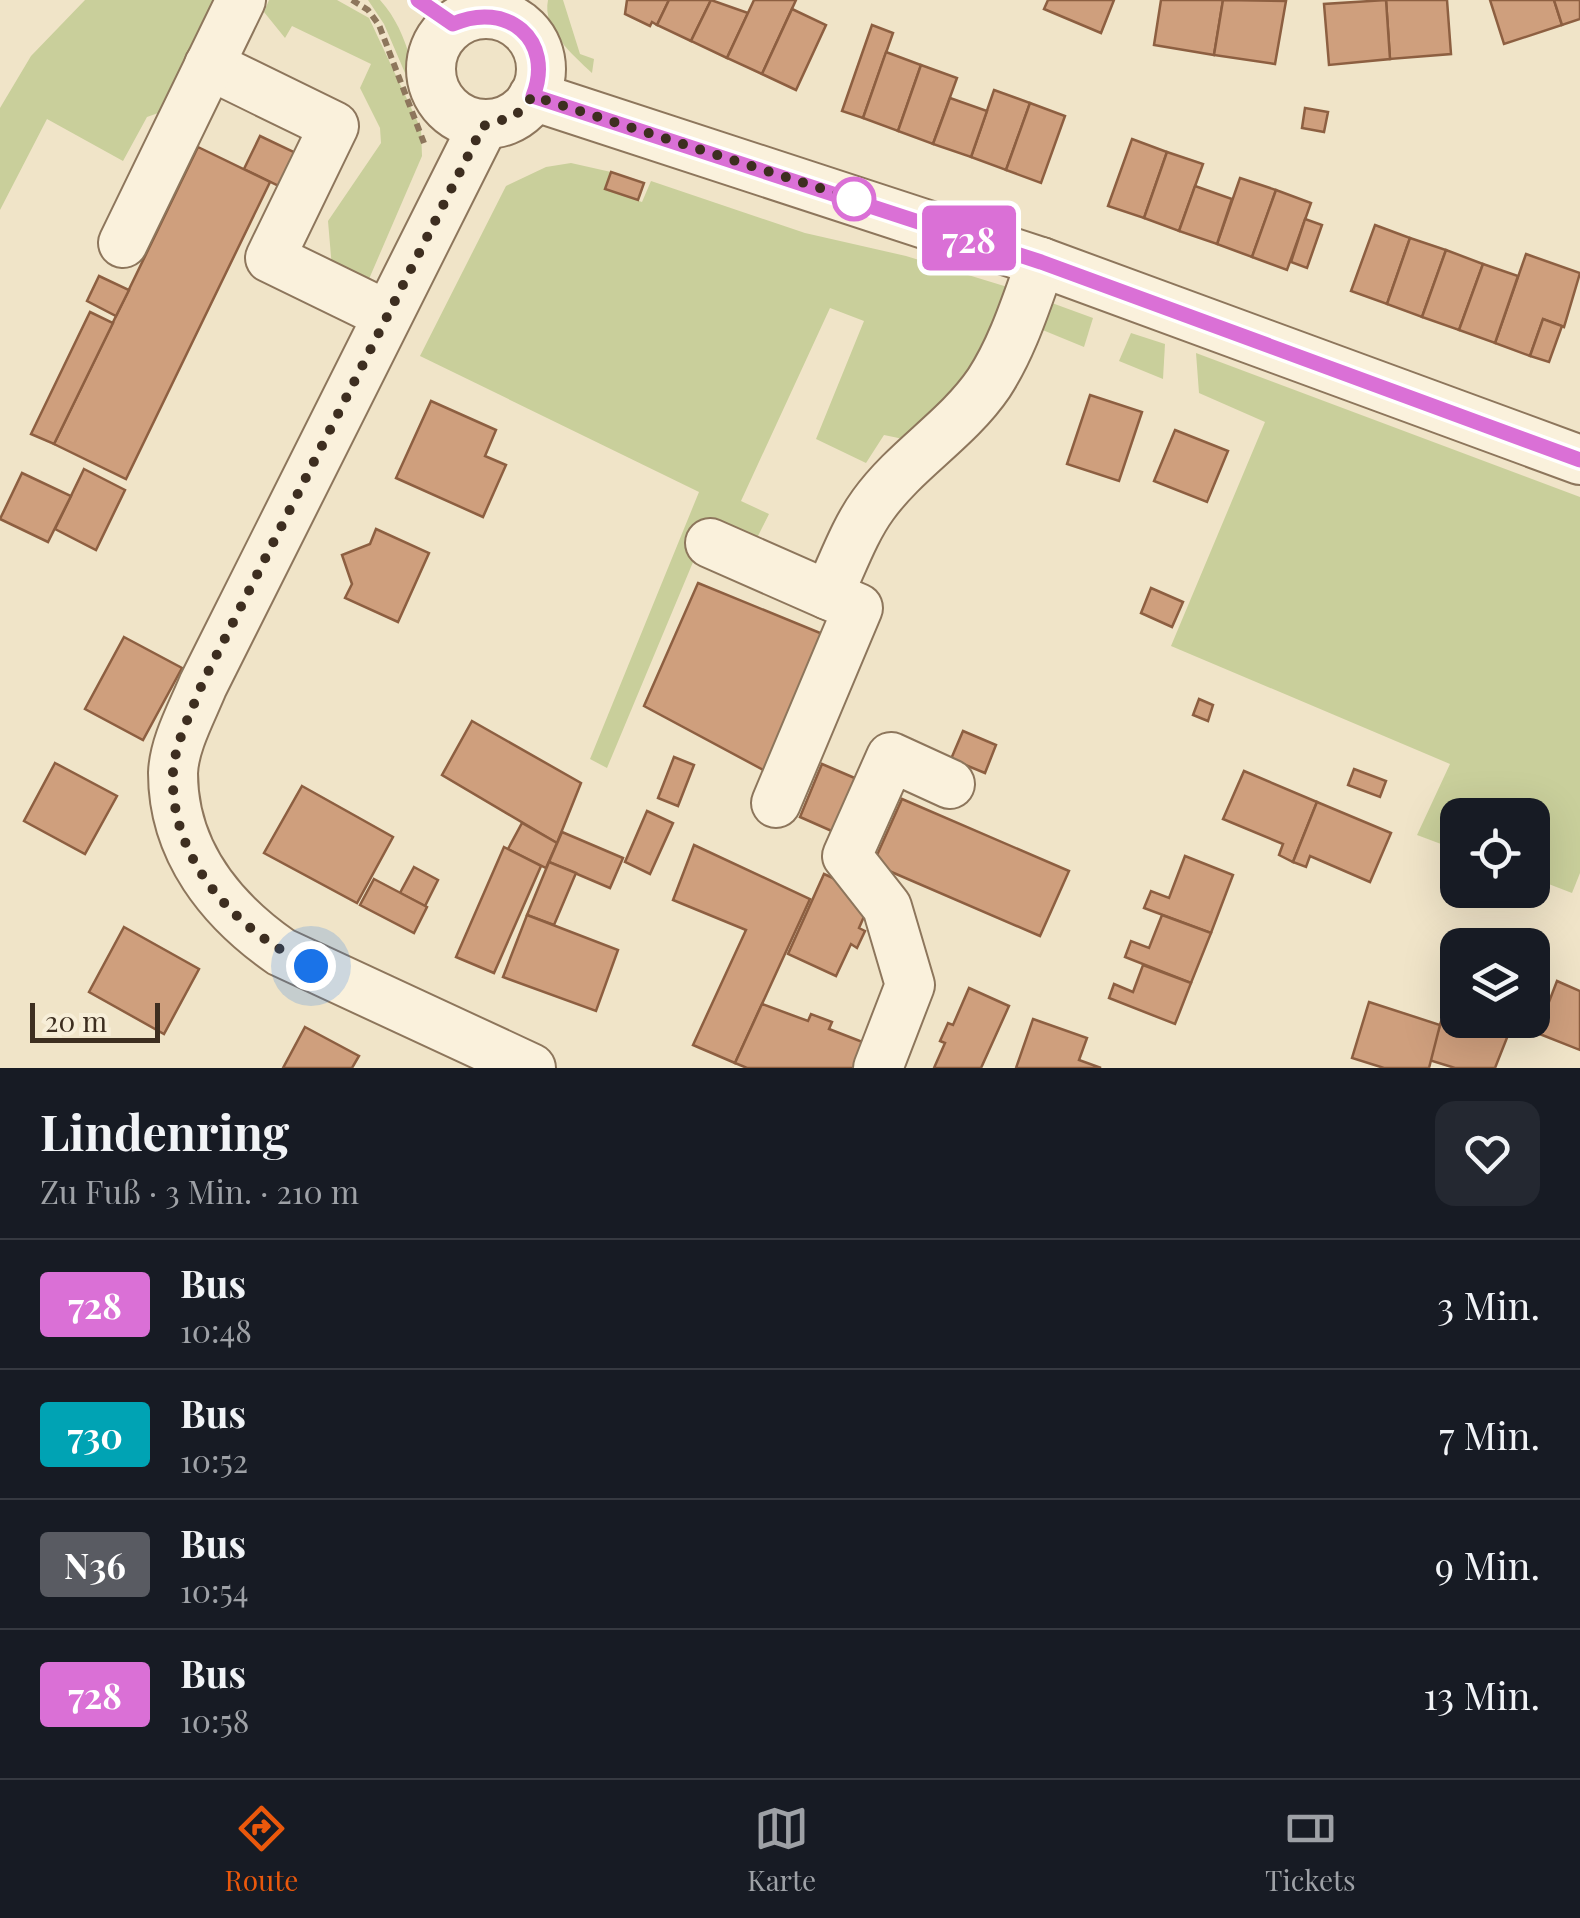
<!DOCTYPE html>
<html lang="de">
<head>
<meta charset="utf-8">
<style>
	:root { --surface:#171b24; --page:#242831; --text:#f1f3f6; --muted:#9ea1a6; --line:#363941; --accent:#ea580c }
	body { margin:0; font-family:"Playfair Display",serif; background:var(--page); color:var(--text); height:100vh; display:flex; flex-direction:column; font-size:38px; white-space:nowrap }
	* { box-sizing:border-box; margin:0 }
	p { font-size:32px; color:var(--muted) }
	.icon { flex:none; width:55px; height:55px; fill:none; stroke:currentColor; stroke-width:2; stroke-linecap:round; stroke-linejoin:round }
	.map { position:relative; height:1068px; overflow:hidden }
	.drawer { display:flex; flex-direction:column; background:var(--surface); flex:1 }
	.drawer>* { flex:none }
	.badge { padding:0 20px; border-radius:8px; font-size:35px; line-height:65px }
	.fabs { position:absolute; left:1440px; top:798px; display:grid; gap:20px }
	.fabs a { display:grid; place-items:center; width:110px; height:110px; border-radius:20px; background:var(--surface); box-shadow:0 10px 40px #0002; font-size:50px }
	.scale { position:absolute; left:30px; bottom:25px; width:130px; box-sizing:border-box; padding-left:10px; border:5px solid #3d2e20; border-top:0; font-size:28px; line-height:35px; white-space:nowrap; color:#3d2e20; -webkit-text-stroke:8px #f7eed8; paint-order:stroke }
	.you { position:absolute; width:50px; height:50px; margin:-25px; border:8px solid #fff; border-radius:50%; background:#1a73e8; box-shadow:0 0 0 15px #1a73e833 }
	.map>.badge { position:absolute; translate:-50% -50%; box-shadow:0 0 0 5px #fff }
	.round { display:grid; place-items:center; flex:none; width:105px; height:105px; border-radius:20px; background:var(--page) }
	.overview { display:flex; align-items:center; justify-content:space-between; height:170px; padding:0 40px }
	h1 { font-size:48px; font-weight:700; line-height:75px }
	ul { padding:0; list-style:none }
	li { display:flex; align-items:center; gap:30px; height:130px; padding:0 40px; border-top:2px solid var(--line) }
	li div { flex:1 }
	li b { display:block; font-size:38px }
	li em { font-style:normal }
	li .badge { min-width:110px; font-weight:700; text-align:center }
	.menu { display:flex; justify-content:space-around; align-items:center; height:140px; border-top:2px solid var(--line); background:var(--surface); font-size:28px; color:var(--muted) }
	.menu a { display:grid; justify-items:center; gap:5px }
	.menu .on { color:var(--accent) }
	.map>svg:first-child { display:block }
</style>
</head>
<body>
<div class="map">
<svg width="1580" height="1068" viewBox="0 0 1580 1068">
	<rect width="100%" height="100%" fill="#f0e4c8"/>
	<g fill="#c9cf9b">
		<polygon points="85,0 222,0 175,107 147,117 123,161 47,119 0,210 0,108 31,56"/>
		<polygon points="269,0 337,0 369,18 421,129 422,156 369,279 354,281 332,268 328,221 381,143 380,128 360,88 371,64 292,26 285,38 264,12"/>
		<path d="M368 0H380C412 35 411 80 434 118L426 122 384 24Z"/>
		<path d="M548 0H563L580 54 594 59 592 73C573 55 542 29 548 0Z"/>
		<polygon points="571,163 611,172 605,189 642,202 651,181 805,233 906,256 1014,289 978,377 908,440 884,435 866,463 816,439 864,321 830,308 741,501 769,514 754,544 706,531 607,768 590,759 699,492 420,356 506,186 546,167"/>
		<polygon points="1041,299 1093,318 1084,347 1028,324"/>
		<polygon points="1131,333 1165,344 1163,379 1119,361"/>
		<polygon points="1196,353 1580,497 1580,873 1572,893 1533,878 1532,815 1458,815 1457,850 1417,835 1450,764 1171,646 1265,422 1199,393"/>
	</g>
	<g fill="#cf9f7d" stroke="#8d5f41" stroke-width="2.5">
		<polygon points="627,0 669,0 657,25 652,22 650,26 625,14"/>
		<polygon points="669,0 711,0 691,41 657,25"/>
		<polygon points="711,0 748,13 727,58 691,41"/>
		<polygon points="754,0 796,0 762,74 727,58"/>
		<polygon points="1048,0 1114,0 1101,33 1044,9"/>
		<polygon points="1161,0 1223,0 1214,55 1154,45"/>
		<polygon points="1223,0 1286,1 1275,64 1214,55"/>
		<polygon points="1386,0 1447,0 1451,54 1390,59"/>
		<polygon points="1386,0 1390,59 1329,65 1324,4"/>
		<polygon points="1490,0 1554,0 1562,25 1504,44"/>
		<polygon points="1554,0 1580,0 1580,19 1562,25"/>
		<polygon points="792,9 826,25 796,90 762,74"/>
		<polygon points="872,25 893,33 863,118 842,111"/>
		<polygon points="886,52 921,65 898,131 863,118"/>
		<polygon points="921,65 957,78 933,144 898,131"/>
		<polygon points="994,90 1030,103 1006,170 971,157"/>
		<polygon points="950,98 987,111 971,157 933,144"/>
		<polygon points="1030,103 1065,116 1041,183 1006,170"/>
		<polygon points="1305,108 1328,112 1324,132 1302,128"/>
		<polygon points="260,136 296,153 281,187 244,169"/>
		<polygon points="1132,139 1167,152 1144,218 1108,206"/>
		<polygon points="198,147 270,182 126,479 54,444"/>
		<polygon points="1167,152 1203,164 1179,231 1144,218"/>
		<polygon points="611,172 644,183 638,200 605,189"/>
		<polygon points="1240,178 1276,190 1252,257 1217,244"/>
		<polygon points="1195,186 1232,199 1217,244 1179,231"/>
		<polygon points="1276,190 1311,203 1287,270 1252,257"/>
		<polygon points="1305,219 1322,225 1307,268 1291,262"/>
		<polygon points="1375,225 1410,238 1387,304 1351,291"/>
		<polygon points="1410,238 1446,250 1422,317 1387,304"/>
		<polygon points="1446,250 1483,264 1459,330 1422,317"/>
		<polygon points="1526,254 1580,273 1564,327 1543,319 1530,356 1495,343"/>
		<polygon points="1483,264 1518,276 1495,343 1459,330"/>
		<polygon points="99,276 129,290 116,316 87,301"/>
		<polygon points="90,312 113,323 54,444 31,434"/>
		<polygon points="1543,319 1562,326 1549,362 1530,356"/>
		<polygon points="1090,395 1142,412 1119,481 1067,464"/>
		<polygon points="431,401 496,430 485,456 506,465 483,517 396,478"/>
		<polygon points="1175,430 1228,451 1207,502 1154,481"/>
		<polygon points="84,469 125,490 96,550 55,529"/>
		<polygon points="22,473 71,496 48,542 0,519"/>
		<polygon points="376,529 429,553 398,622 345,598 352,584 342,555 370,544"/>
		<polygon points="698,583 825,635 769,773 644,706"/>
		<polygon points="1151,588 1183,602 1172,627 1141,613"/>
		<polygon points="124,637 182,668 143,740 85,709"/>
		<polygon points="1199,699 1213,705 1208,721 1193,715"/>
		<polygon points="472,721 581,783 557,843 442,775"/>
		<polygon points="963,731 996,745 985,773 951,759"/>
		<polygon points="674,757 694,765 678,806 658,798"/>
		<polygon points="55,763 117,796 85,854 24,821"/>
		<polygon points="822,764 857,779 834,832 800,817"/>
		<polygon points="1354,769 1386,781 1380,797 1348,785"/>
		<polygon points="1244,771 1317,802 1293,862 1279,855 1283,844 1223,819"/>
		<polygon points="302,786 393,837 357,903 264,853"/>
		<polygon points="902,799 1069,871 1040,936 873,864"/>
		<polygon points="1317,802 1391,833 1370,882 1310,856 1306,867 1293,862"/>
		<polygon points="647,811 673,823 650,874 625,862"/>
		<polygon points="522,823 557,843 546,868 508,849"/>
		<polygon points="562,832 623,858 610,888 549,862"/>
		<polygon points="694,845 810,899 735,1063 693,1045 746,930 673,900"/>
		<polygon points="504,847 541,866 494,973 456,957"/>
		<polygon points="1185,856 1233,875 1211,933 1144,908 1151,891 1169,898"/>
		<polygon points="549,862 576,873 554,925 527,915"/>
		<polygon points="414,867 438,880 425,906 400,893"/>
		<polygon points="824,874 873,896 859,928 865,931 857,948 851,944 836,976 788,954"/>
		<polygon points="374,879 427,907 414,933 360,905"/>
		<polygon points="527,915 618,950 596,1011 503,977"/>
		<polygon points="1162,915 1211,933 1191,983 1125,957 1131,941 1149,948"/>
		<polygon points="124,927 199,969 164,1034 89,992"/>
		<polygon points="1143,965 1191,983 1175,1024 1109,998 1114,984 1133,992"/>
		<polygon points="1557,981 1580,991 1580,1050 1537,1033"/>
		<polygon points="969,988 1009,1006 981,1068 934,1068 945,1043 940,1041 948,1023 953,1025"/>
		<polygon points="1449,996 1458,999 1458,1020 1514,1020 1495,1068 1455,1068 1429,1060"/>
		<polygon points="1369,1002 1440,1025 1429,1068 1384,1068 1352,1058"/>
		<polygon points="762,1004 808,1021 811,1014 832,1022 829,1029 878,1048 870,1068 747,1068 735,1063"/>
		<polygon points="1033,1019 1087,1038 1079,1060 1101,1068 1016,1068"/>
		<polygon points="305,1027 359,1056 352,1068 283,1068"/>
	</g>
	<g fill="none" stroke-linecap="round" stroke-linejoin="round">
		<g stroke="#8d765c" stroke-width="52">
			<g id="minor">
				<circle cx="486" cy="69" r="55"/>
				<polyline points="209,65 334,126 270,258 387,315"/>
				<polyline points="533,96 1041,262 1580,460"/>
				<path d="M483 126 203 685C192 712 174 744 173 773 173 851 221 910 281 952L531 1068"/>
				<polyline points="123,243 241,0"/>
				<path d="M710 543 828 595C842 566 854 531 873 505 906 459 957 430 989 383 1013 346 1026 303 1041 262"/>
				<polyline points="776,803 858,608 828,595"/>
				<polyline points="878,1068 910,985 887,907 847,856 891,757 950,784"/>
			</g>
		</g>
		<polyline stroke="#8d765c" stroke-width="6" stroke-dasharray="8 5" stroke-linecap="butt" points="352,0 368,10 379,25 424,143"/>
		<use href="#minor" stroke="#faf1dc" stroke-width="48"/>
	</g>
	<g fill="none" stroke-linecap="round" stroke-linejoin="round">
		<g stroke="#fff" stroke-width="22">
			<path id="line" d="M418 0 453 24C507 0 555 40 533 96L1041 262 1580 460"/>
		</g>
		<use href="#line" stroke="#da70d6" stroke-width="15"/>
		<path stroke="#3d2e20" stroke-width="10" stroke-dasharray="0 18" d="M311 966C236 931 169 860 173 772 175 742 192 711 202 684L483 126 515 116 533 96 854 199"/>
	</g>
	<circle fill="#fff" stroke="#da70d6" stroke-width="5" cx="854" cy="199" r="20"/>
</svg>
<div class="fabs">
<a><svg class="icon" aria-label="locate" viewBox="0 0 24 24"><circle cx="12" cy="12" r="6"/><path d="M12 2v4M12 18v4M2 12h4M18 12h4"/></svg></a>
<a><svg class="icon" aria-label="layers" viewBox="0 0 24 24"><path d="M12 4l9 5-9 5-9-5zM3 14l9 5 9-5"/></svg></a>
</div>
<div class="scale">20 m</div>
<div class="you" style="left:311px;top:966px"></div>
<b class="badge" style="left:969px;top:238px;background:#da70d6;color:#fff">728</b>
</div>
<section class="drawer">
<div class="overview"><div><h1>Lindenring</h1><p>Zu Fuß · 3 Min. · 210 m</p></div><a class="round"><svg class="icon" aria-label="heart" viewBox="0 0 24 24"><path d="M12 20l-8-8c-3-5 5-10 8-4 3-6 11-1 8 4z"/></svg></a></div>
<ul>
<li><span class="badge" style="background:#da70d6;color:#fff">728</span><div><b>Bus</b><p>10:48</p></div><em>3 Min.</em></li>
<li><span class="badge" style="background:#00a3b4;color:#fff">730</span><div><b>Bus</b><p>10:52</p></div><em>7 Min.</em></li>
<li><span class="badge" style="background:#595b62;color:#fff">N36</span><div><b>Bus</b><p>10:54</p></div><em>9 Min.</em></li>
<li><span class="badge" style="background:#da70d6;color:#fff">728</span><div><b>Bus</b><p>10:58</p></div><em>13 Min.</em></li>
</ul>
</section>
<nav class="menu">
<a class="on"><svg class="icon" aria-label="directions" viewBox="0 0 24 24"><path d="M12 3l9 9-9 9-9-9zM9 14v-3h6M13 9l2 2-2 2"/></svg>Route</a>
<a><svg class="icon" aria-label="map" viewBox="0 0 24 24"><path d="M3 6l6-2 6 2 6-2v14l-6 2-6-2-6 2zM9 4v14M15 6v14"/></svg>Karte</a>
<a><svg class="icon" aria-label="tickets" viewBox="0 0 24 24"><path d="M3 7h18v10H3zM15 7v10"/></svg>Tickets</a>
</nav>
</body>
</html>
